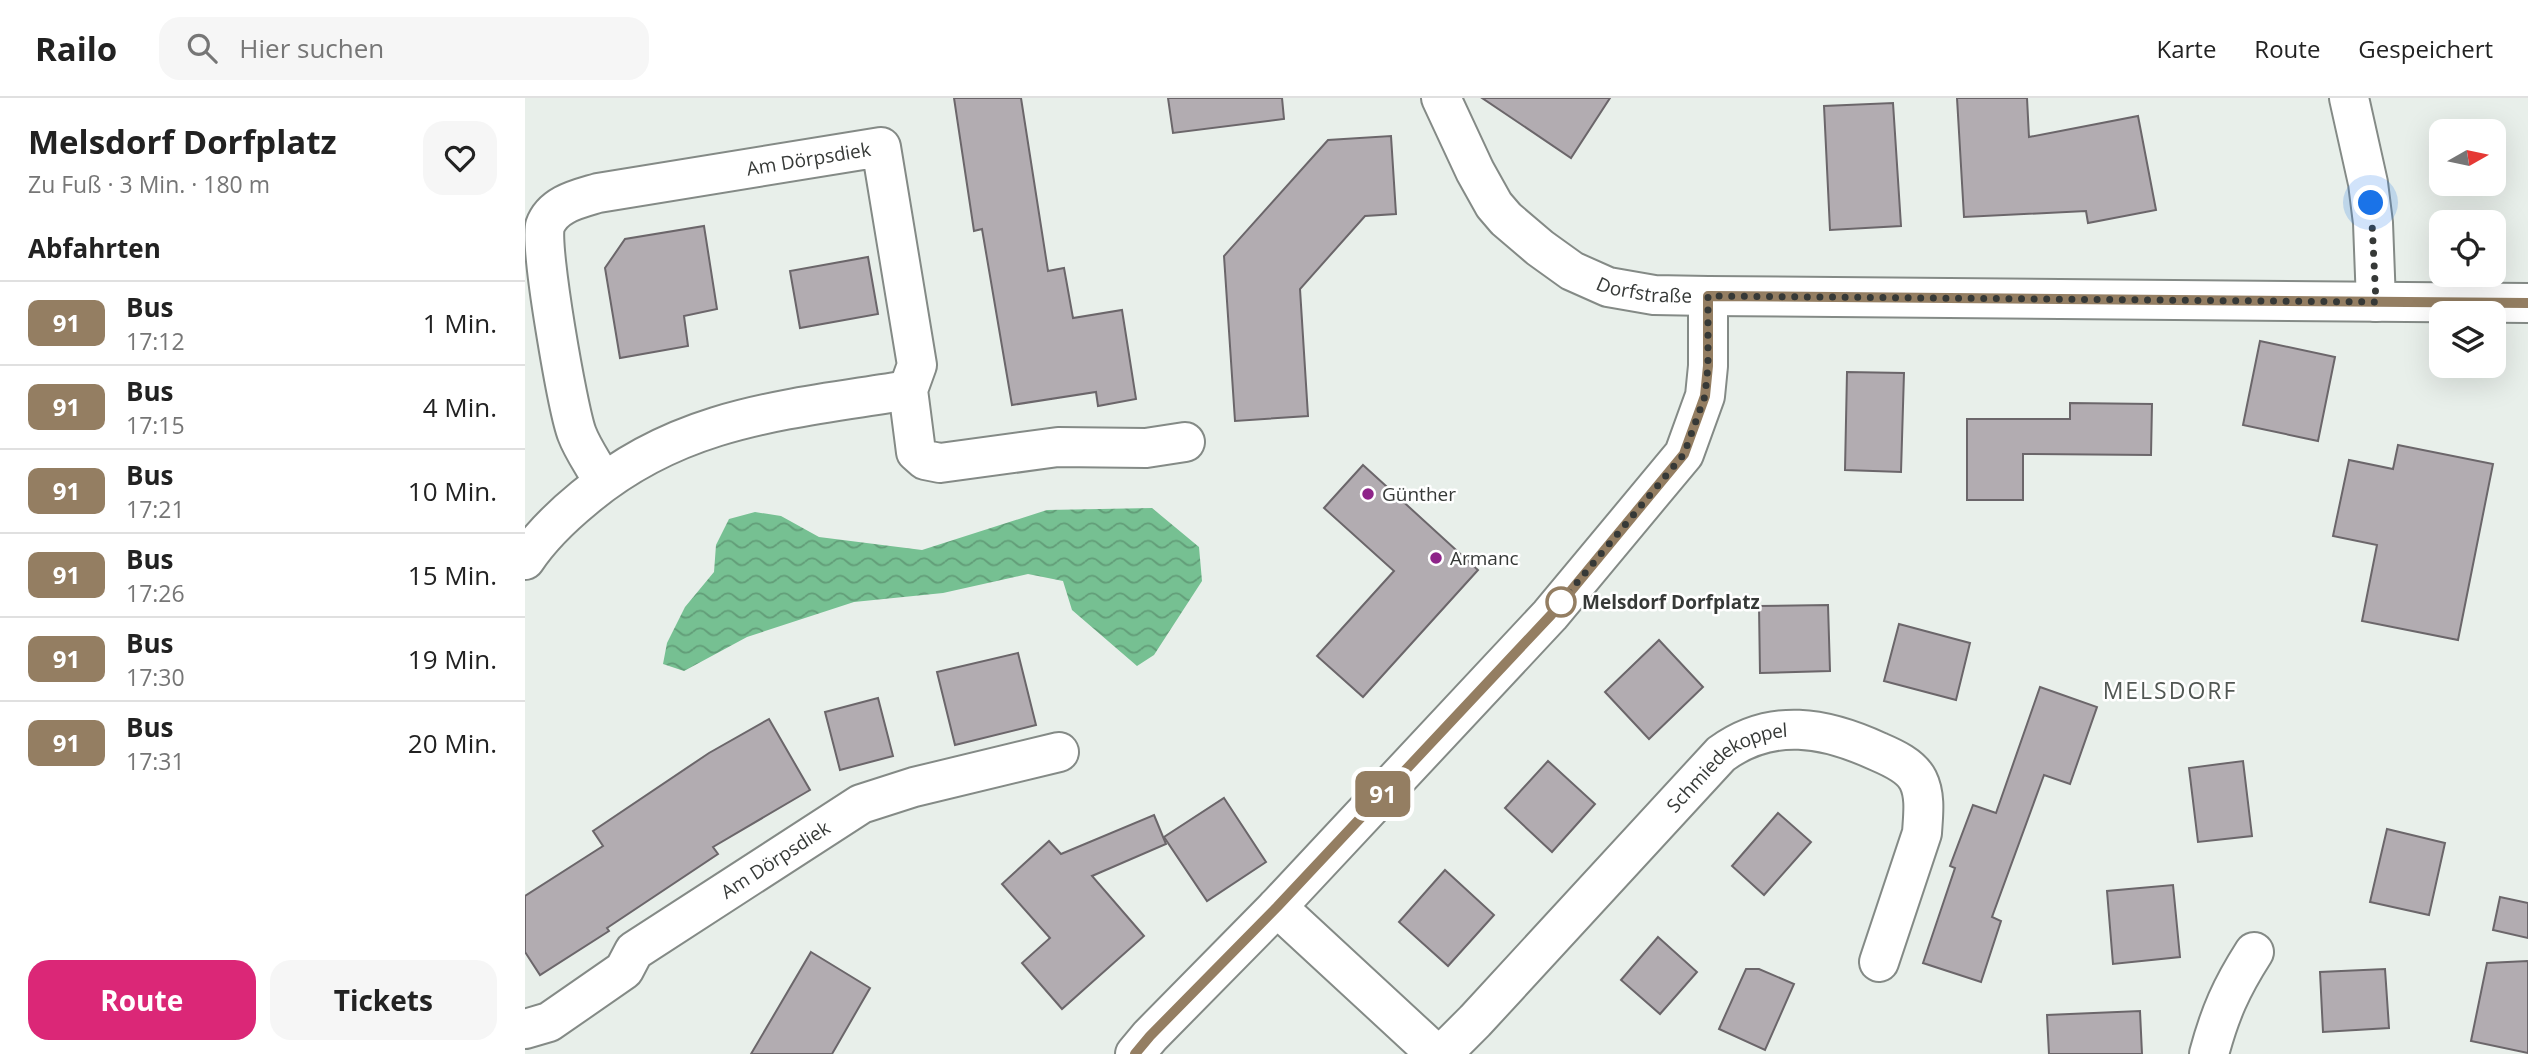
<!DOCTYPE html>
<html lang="de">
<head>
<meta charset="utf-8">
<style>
	:root { --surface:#fff; --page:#f6f6f6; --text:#222; --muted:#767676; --line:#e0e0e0; --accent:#db2777 }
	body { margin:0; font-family:"Open Sans",sans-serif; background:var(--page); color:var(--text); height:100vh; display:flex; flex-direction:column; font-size:26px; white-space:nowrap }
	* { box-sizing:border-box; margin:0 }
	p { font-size:23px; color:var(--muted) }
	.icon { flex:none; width:38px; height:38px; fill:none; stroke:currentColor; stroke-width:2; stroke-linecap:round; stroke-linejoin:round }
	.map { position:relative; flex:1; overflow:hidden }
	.drawer { display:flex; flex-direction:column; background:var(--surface); width:525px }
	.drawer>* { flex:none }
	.badge { padding:0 14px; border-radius:10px; font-size:24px; line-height:46px }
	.needle { width:46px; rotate:81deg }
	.tools { position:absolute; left:1904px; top:21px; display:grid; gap:14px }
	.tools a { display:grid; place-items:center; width:77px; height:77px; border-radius:14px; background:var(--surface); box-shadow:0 7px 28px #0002; font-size:35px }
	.you { position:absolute; width:35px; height:35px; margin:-18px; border:5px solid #fff; border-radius:50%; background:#1a73e8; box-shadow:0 0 0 10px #1a73e833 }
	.map>.badge { position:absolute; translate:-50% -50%; box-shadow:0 0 0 4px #fff }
	h2 { padding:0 28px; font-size:26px; line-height:63px }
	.round { display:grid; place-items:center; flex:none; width:74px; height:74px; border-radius:21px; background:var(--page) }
	.overview { display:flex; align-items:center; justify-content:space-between; height:119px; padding:0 28px }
	h1 { font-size:33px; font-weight:700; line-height:52px }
	.cta { display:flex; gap:14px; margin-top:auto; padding:14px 28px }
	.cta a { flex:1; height:80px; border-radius:21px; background:var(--accent); color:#fff; font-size:28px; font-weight:700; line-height:80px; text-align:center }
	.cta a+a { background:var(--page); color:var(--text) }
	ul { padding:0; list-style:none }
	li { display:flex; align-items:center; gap:21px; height:84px; padding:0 28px; border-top:2px solid var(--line) }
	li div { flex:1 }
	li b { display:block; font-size:26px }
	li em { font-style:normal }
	li .badge { min-width:77px; font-weight:700; text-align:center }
	header { display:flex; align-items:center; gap:42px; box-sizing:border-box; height:98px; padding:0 35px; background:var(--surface); border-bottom:2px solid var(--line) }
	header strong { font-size:33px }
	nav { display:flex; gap:38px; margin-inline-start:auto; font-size:24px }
	.search { width:490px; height:63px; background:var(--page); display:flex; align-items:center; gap:18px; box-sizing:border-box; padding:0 24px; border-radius:21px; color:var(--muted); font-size:26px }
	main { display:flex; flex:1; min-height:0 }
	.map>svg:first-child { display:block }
</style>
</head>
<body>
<header>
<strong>Railo</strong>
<div class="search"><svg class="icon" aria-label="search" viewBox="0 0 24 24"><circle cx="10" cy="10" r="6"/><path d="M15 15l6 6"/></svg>Hier suchen</div>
<nav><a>Karte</a><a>Route</a><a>Gespeichert</a></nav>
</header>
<main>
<section class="drawer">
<div class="overview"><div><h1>Melsdorf Dorfplatz</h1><p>Zu Fuß · 3 Min. · 180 m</p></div><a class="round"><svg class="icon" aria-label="heart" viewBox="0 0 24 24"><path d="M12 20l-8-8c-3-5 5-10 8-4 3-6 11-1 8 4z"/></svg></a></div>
<h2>Abfahrten</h2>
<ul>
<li><span class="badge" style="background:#947e62;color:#fff">91</span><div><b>Bus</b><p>17:12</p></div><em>1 Min.</em></li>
<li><span class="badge" style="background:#947e62;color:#fff">91</span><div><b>Bus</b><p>17:15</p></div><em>4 Min.</em></li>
<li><span class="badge" style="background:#947e62;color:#fff">91</span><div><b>Bus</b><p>17:21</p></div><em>10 Min.</em></li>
<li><span class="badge" style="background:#947e62;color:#fff">91</span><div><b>Bus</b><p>17:26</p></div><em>15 Min.</em></li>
<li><span class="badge" style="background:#947e62;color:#fff">91</span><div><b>Bus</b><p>17:30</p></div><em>19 Min.</em></li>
<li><span class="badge" style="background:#947e62;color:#fff">91</span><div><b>Bus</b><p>17:31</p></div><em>20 Min.</em></li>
</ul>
<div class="cta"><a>Route</a><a>Tickets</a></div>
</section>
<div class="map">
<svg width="2003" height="956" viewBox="0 0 2003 956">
	<defs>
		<pattern id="water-waves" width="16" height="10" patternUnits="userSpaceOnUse" patternTransform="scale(1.75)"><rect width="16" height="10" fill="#76c092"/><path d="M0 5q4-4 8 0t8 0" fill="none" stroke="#629d78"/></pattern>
	</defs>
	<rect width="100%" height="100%" fill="#e8efea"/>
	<polygon fill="url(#water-waves)" points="627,410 674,449 677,483 629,557 612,568 547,512 538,483 503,476 418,495 329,504 222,539 159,573 138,566 142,545 160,509 189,474 191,447 204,421 230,414 256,418 294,439 397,452 522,412"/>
	<g fill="#b2acb1" stroke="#6b666a" stroke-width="2">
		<polygon points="429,0 496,0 523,173 539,170 548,220 597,212 611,301 573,308 571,294 487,307 457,131 449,133"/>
		<polygon points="643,0 757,0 759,21 648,35"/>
		<polygon points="957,0 1085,0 1046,60"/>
		<polygon points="1432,0 1502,0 1504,39 1613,18 1631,112 1563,125 1561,113 1439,119"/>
		<polygon points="1368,5 1376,128 1305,132 1299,8"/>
		<polygon points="866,38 871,116 840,118 775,191 783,318 710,323 699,158 803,42"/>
		<polygon points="179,128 192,211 159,218 163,248 95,260 80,170 100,141"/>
		<polygon points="343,159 353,216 275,230 265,173"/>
		<polygon points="1735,243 1810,259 1793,343 1718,327"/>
		<polygon points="1322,274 1379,275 1376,374 1320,372"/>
		<polygon points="1545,305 1627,306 1626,357 1498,356 1498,402 1442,402 1442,321 1545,321"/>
		<polygon points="1873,347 1968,366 1933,542 1837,523 1852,447 1808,438 1824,362 1868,371"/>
		<polygon points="838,367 953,472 838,599 792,558 869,473 799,410"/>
		<polygon points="1303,507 1305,573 1235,575 1234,508"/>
		<polygon points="1374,526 1445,545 1431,602 1359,583"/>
		<polygon points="1134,542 1178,589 1124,641 1080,594"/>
		<polygon points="493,555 511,627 430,647 412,574"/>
		<polygon points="1515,589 1572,609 1545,686 1519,677 1467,819 1476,823 1456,884 1398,865 1430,770 1425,768 1448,707 1471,715"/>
		<polygon points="353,600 368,658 315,672 300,614"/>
		<polygon points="244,621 285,692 188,749 193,756 82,830 84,833 15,877 0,854 0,798 78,748 68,733 184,655"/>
		<polygon points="1023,663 1070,706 1027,754 980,710"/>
		<polygon points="1718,663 1727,738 1673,744 1664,670"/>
		<polygon points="699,700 741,764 682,803 639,739"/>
		<polygon points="1253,715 1286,744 1239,797 1207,768"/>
		<polygon points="629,717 641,746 567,778 619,838 537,911 497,865 525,840 477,786 524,743 536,756"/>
		<polygon points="1862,731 1920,745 1904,817 1845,804"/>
		<polygon points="920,772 969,817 923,868 874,824"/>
		<polygon points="1648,787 1655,859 1588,866 1582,793"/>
		<polygon points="1975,799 2003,805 2003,840 1968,832"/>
		<polygon points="1133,839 1172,874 1135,916 1096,882"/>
		<polygon points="286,854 345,890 307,956 226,956"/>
		<polygon points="2003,863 2003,955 1946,943 1962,865"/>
		<polygon points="1221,871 1234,871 1269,886 1240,952 1194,931"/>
		<polygon points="1860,871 1864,930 1798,934 1795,874"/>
		<polygon points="1615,913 1617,956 1524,956 1522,917"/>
	</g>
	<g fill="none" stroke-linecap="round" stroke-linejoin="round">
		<g stroke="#848a86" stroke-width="42">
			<g id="minor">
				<polyline points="1824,0 1843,85 1848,125 1851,204"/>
				<path id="s1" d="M78 384C70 368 58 352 52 336 43 313 14 147 20 128 28 106 53 101 73 95L356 49 392 267 383 292 391 354 400 362 415 365 533 349 621 350 660 344"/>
				<path d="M0 462C16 438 37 418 59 400 156 318 262 312 383 292"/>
				<polyline points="752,809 911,956"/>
				<path id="s2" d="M0 931 24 924 99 872 109 853 336 706 389 689 534 654"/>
				<path id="s3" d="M917 956 950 923 1196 656C1247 619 1300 629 1354 654 1368 660 1386 668 1393 682 1401 698 1398 718 1397 735L1354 864"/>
				<path d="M1684 956C1695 915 1706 890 1729 854"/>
			</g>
		</g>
		<g stroke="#848a86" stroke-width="42">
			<g id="tertiary">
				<path id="s4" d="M916 0 950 73 969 107 981 121 1015 150 1047 173 1083 189 1129 197 1183 198 2003 205"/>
				<polyline points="610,956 625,938 752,809 1025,517 1159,356 1180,298 1183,268 1183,198"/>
			</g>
		</g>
		<use href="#minor" stroke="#fff" stroke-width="38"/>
		<use href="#tertiary" stroke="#fff" stroke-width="38"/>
	</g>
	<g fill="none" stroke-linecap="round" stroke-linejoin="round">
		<g stroke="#fff" stroke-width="16">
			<polyline id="line" points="610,956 625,938 752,809 1026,517 1159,356 1180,298 1183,268 1183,198 2003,205"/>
		</g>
		<use href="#line" stroke="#947e62" stroke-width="10"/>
		<polyline stroke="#363937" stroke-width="7" stroke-dasharray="0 12.6" points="1036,504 1159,356 1180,298 1183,268 1183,198 1851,204 1846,105"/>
	</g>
	<g fill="#8e2489" stroke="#fff" stroke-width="2.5">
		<circle cx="843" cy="396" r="7"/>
		<circle cx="911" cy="460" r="7"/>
	</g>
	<circle fill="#fff" stroke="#947e62" stroke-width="3.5" cx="1036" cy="504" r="14"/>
	<g text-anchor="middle" stroke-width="5" stroke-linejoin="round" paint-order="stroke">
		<g font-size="19" fill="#363937" stroke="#fff">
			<text dy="7" stroke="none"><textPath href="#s1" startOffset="544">Am Dörpsdiek</textPath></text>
			<text dy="7" stroke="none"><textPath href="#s4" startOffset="298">Dorfstraße</textPath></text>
			<text dy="7" stroke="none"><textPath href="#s3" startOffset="408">Schmiedekoppel</textPath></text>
			<text dy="7" stroke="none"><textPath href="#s2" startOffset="306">Am Dörpsdiek</textPath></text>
		</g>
		<g font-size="19" fill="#363937" stroke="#fff" text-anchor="start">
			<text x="857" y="403">Günther</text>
			<text x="925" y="467">Armanc</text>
		</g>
		<g font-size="19" font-weight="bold" fill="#363937" stroke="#fff" text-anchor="start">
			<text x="1057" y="511">Melsdorf Dorfplatz</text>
		</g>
		<g font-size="23" letter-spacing="2" fill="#515753" stroke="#fff">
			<text x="1645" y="601">MELSDORF</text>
		</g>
	</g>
</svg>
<div class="tools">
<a><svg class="needle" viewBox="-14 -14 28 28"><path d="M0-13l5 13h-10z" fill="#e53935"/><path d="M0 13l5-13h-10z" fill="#767676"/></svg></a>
<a><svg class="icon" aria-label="locate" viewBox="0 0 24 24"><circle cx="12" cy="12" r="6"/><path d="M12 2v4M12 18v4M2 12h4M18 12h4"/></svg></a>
<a><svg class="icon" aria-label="layers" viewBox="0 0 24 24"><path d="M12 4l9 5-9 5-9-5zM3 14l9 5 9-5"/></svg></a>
</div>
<div class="you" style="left:1846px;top:105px"></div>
<b class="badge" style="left:858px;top:696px;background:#947e62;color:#fff">91</b>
</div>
</main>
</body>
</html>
